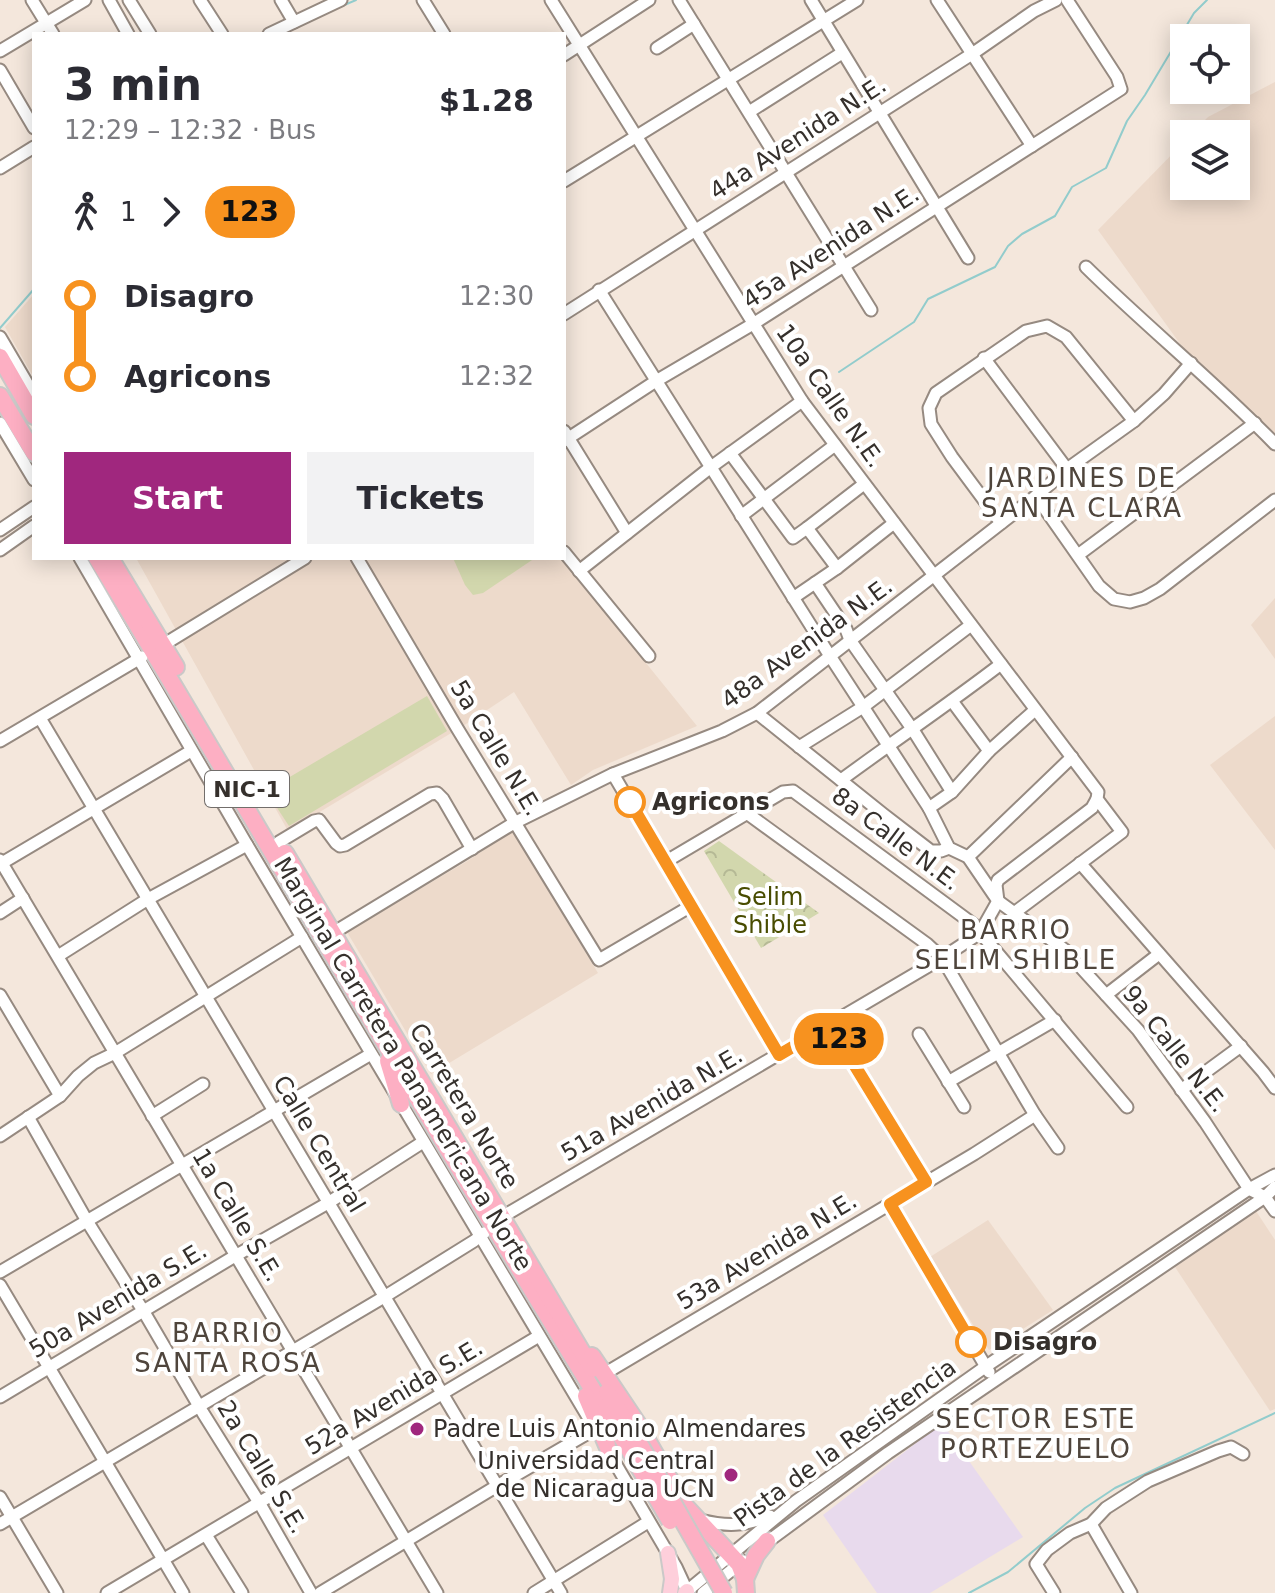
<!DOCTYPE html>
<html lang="en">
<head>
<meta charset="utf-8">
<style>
	:root { --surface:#fff; --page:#f2f2f3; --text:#2b2b33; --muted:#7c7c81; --accent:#a0277e }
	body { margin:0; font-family:"DejaVu Sans",sans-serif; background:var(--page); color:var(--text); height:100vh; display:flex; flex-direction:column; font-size:30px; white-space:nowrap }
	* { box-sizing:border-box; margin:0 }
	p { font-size:26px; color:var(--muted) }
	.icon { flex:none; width:44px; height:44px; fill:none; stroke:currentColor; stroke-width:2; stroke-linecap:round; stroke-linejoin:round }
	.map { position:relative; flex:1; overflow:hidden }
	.details { position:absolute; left:32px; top:32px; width:534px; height:528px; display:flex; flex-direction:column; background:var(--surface); border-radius:0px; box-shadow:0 4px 20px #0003 }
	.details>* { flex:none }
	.badge { padding:0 16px; border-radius:26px; font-size:28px; line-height:52px }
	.tools { position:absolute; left:1170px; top:24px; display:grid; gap:16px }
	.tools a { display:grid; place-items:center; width:80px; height:80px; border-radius:0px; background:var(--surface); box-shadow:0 4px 20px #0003; font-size:40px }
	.map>.badge { position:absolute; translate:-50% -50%; box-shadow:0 0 0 4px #fff }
	.legs { display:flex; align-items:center; gap:12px; height:88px; padding:0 32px; font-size:26px }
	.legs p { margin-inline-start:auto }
	.summary { display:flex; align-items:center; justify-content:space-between; height:136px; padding:0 32px }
	h1 { font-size:44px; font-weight:800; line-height:60px }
	.primary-button { display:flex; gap:16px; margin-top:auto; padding:16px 32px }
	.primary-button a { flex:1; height:92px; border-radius:0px; background:var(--accent); color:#fff; font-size:32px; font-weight:800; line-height:92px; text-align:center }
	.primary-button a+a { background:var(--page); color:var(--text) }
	ul { padding:0 32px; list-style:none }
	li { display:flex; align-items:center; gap:28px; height:80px; font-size:30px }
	li i { display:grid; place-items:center; width:12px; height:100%; margin:0 10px; background:currentColor }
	li i::after { content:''; width:20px; height:20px; margin:-10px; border:6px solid; border-radius:50%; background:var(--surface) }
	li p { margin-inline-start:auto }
	li:first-child i { background:linear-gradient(#0000 50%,currentColor 0) }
	li:last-child i { background:linear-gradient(currentColor 50%,#0000 0) }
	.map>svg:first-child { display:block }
</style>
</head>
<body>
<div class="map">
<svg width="1275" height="1593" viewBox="0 0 1275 1593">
	<defs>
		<pattern id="park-crowns" width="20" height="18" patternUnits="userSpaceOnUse" patternTransform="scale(2)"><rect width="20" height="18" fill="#d2d7ad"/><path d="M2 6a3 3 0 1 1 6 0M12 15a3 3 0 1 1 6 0" fill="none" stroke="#b5b995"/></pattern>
	</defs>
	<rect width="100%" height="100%" fill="#f4e7dc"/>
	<polygon fill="#e8daed" points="942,1423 1023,1537 930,1593 877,1593 823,1515"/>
	<g fill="#eddacb">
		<polygon points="1275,82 1275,450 1186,352 1098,230 1184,142 1184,186 1236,186 1236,134 1191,134 1208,117"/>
		<polygon points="34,294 34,378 5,327"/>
		<polygon points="136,558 561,558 697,726 593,770 571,785 514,692 463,726 288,831"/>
		<polygon points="1275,598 1275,659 1251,625"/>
		<polygon points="1275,716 1275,850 1210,765"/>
		<polygon points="512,831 598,973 431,1074 347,932 469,860"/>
		<polygon points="1256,1211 1275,1240 1275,1409 1270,1411 1175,1267"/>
		<polygon points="988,1220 1053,1310 989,1350 930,1257"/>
	</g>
	<g fill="#d2d7ad">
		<polygon points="453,558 535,558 483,593 473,595 465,585"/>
		<polygon points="427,696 447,731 289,826 266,791"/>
	</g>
	<polygon fill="url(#park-crowns)" points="719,841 819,913 761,948 704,851"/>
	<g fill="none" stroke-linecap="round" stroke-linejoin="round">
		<g stroke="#92cccc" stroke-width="2">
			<polyline points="321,15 356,0"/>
			<polyline points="0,328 34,289"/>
			<polyline points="839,372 914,322 928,299 995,267 1008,246 1022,234 1055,216 1072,187 1106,168 1127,121 1145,95 1194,13 1207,0"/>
			<polyline points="969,1593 1008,1572 1085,1508 1115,1488 1275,1413"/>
		</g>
		<g stroke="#968a81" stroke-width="15">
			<g id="minor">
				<polyline points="32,0 53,34"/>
				<polyline points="109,0 128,34"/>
				<polyline points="129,0 150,34"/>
				<polyline points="200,0 222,34"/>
				<polyline points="281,0 294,22"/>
				<polyline points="423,0 444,34"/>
				<polyline points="551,0 802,401 1098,792 1097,799 1122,832 1014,913"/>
				<polyline points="679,0 871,310"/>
				<polyline points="811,0 968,258"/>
				<polyline points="937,0 1032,146"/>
				<polyline points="269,34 341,0"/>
				<polyline points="657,48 694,24"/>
				<polyline points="0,51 85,0"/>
				<polyline points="564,55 649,0"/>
				<polyline points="0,70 34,128"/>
				<polyline points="749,112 842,53"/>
				<polyline points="0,168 34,147"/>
				<polyline points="564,181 857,0"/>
				<path d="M1086 267C1148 328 1215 382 1275 444"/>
				<polyline points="599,290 830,656 929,808 949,848 968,857 998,901 1065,950 1138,1030 1205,1122 1249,1189 1265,1197 1275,1211"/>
				<polyline points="564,314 972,54 1034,11 1056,0"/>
				<polyline points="0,337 34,395"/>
				<polyline points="984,358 1067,469"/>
				<polyline points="0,423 34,480"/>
				<polyline points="564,431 627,533"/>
				<polyline points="564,441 656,381 753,324 1121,89 1117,77 1067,0"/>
				<polyline points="730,453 793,538 807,528 837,568 815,583 846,629 850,640 913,730 952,792"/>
				<polyline points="1036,496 1099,586 1114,599 1130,602 1144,598 1160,589 1275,500"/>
				<polyline points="741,516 835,445"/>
				<polyline points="1001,523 952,457 931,424 929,408 936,393 1026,331 1047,326 1066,337 1134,421"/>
				<polyline points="807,528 864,484"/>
				<polyline points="0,530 34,507"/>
				<polyline points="0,550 34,526"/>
				<polyline points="564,552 649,656"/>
				<polyline points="1078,555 1255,423"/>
				<polyline points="80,558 247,845 591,1422"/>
				<polyline points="357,558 457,728 599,960 691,906"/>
				<polyline points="837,568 894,523"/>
				<polyline points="579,571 711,467 802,401"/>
				<polyline points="793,598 815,583"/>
				<polyline points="163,645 305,558"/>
				<polyline points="952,701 989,751"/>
				<polyline points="757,713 883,814 931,851 941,851 949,848"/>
				<polyline points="40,718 561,1593"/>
				<polyline points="0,741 142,657"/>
				<polyline points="799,747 863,707 971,625"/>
				<polyline points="613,774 779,1055"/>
				<path d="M841 780C894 741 949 704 1001 664"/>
				<polyline points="929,808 952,792 989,751 1035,710"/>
				<polyline points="748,814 927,944 942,958 1035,1115 1058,1148"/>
				<polyline points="279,842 314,821 319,820 336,843 340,846 345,845 430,794 437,793 443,799 472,849"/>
				<polyline points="968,857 1072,757"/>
				<polyline points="0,860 437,1593"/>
				<polyline points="665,862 783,792 793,791 973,924 1127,1107"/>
				<polyline points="2,863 191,751"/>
				<polyline points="1080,863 1263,1072 1275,1088"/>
				<polyline points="998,901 996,885 998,880 1092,808 1097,799"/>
				<polyline points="0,913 23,898"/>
				<polyline points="328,936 514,823 613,774 722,731 757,713 1036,496 1067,469 1134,421 1164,394 1191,363"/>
				<polyline points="58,956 148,899 247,845"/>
				<polyline points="0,995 60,1096"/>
				<polyline points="1106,995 1159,954"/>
				<polyline points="830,1025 926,1182"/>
				<polyline points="919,1034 964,1107"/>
				<polyline points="948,1082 1055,1020"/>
				<polyline points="1181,1090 1241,1046"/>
				<polyline points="152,1116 203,1084"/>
				<polyline points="28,1117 87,1221 144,1312 203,1413 260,1504 311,1593"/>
				<polyline points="0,1136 60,1096 78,1076 94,1063 115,1053 302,937"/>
				<polyline points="890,1204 989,1372"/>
				<polyline points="498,1222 507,1214 942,958 980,933 998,901"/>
				<polyline points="0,1272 371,1054"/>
				<polyline points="0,1285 183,1593"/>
				<polyline points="604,1374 974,1154 1035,1115"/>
				<polyline points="0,1397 235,1256 328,1203 423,1142"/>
				<polyline points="608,1451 676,1567 688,1593"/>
				<polyline points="0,1497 57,1593"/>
				<path d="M700 1520C728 1527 743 1526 770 1516"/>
				<polyline points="0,1524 384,1297 474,1241 484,1233"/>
				<polyline points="1091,1524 1131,1593"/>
				<polyline points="206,1535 242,1593"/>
				<polyline points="763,1545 888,1453 1265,1197 1275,1187"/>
				<polyline points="687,1591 796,1501 985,1367 1249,1189 1275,1175"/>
				<polyline points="107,1593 539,1336"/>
				<polyline points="320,1593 497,1486 595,1429"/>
				<polyline points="534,1593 648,1522"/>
				<polyline points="703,1593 743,1561"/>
				<polyline points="1054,1593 1036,1564 1047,1550 1070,1533 1091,1524 1106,1508 1148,1481 1218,1451 1231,1447 1243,1454"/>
			</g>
		</g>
		<g stroke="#cac9c8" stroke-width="18">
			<g id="major">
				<polyline points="668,1553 672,1579 670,1593"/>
				<polyline points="685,1593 687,1591"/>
			</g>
		</g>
		<g stroke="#cac9c8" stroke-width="20">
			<g id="highway">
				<polyline points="0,357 34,416"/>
				<polyline points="0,396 34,453"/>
				<path d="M97 558C274 851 443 1148 623 1439"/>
				<polyline points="110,558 176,667"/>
				<polyline points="285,853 592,1369"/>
				<polyline points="388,1061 401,1104"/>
				<polyline points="592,1356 637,1423 685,1506 739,1564 745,1579 746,1593"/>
				<polyline points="607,1392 632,1431"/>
				<polyline points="586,1396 612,1457"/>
				<polyline points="745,1579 756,1555 767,1541"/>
			</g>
		</g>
		<use href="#minor" stroke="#fff" stroke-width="11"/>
		<use href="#major" stroke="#fecfdb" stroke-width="14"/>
		<use href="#highway" stroke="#fdafc3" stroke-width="16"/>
		<g stroke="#cac9c8" stroke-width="20" stroke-linecap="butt">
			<g id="highway-bridge">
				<polyline points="632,1431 724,1593"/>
				<polyline points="623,1439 670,1521"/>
			</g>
		</g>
		<use href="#highway-bridge" stroke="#fdafc3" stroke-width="16"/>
	</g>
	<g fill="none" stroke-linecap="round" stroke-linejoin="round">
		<g stroke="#fff" stroke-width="18">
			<polyline id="line-1" points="630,802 779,1055 830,1025 926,1182 890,1204 971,1342"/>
		</g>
		<use href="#line-1" stroke="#f7921f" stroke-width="12"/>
	</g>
	<g fill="#fff" stroke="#f7921f" stroke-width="4">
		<circle cx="630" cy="802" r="14"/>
		<circle cx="971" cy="1342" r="14"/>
	</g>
	<g fill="#a0277e" stroke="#fff" stroke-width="3">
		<circle cx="417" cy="1429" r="8"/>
		<circle cx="731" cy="1475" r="8"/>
	</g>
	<g text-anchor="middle" stroke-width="8" stroke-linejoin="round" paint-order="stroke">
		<rect fill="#fff" stroke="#726e6b" stroke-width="2" x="205" y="771" width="84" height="36" rx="6"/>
		<g font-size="22" font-weight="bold" fill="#35302c">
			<text x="247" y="797">NIC-1</text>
		</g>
		<g font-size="24" fill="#35302c" stroke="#fff">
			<text transform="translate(798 138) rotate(-33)" y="8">44a Avenida N.E.</text>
			<text transform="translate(831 247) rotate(-33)" y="8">45a Avenida N.E.</text>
			<text transform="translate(830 396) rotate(55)" y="8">10a Calle N.E.</text>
			<text transform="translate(807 643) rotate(-36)" y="8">48a Avenida N.E.</text>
			<text transform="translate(496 748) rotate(59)" y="8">5a Calle N.E.</text>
			<text transform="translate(896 839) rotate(37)" y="8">8a Calle N.E.</text>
			<text transform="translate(1175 1049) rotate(52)" y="8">9a Calle N.E.</text>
			<text transform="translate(403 1064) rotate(59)" y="8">Marginal Carretera Panamericana Norte</text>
			<text transform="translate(652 1104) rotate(-30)" y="8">51a Avenida N.E.</text>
			<text transform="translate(464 1106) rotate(59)" y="8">Carretera Norte</text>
			<text transform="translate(319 1144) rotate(59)" y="8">Calle Central</text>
			<text transform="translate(237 1215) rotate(59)" y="8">1a Calle S.E.</text>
			<text transform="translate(767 1251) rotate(-31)" y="8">53a Avenida N.E.</text>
			<text transform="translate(118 1300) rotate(-31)" y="8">50a Avenida S.E.</text>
			<text transform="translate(394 1397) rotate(-31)" y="8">52a Avenida S.E.</text>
			<text transform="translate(845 1443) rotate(-36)" y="8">Pista de la Resistencia</text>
			<text transform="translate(262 1467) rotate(59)" y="8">2a Calle S.E.</text>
		</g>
		<g font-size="24" font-weight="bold" fill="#35302c" stroke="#fff" text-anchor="start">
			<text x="652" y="810">Agricons</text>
			<text x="993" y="1350">Disagro</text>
		</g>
		<g font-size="24" fill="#484c00" stroke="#fff">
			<text x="770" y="905">Selim<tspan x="770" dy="28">Shible</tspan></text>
		</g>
		<g font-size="24" fill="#35302c" stroke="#fff" text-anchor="start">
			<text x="433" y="1437">Padre Luis Antonio Almendares</text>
			<text x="715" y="1469" text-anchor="end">Universidad Central<tspan x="715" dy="28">de Nicaragua UCN</tspan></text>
		</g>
		<g font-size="26" letter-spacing="2" fill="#4f453c" stroke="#fff">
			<text x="1082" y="487">JARDINES DE<tspan x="1082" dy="30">SANTA CLARA</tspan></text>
			<text x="1016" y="939">BARRIO<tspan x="1016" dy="30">SELIM SHIBLE</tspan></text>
			<text x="228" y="1342">BARRIO<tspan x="228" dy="30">SANTA ROSA</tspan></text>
			<text x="1036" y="1428">SECTOR ESTE<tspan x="1036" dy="30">PORTEZUELO</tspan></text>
		</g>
	</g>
</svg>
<div class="tools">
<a><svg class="icon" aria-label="locate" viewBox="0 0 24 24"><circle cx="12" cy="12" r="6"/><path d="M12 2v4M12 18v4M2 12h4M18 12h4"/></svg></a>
<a><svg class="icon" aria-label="layers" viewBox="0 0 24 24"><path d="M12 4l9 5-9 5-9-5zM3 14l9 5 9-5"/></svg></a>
</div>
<b class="badge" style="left:839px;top:1039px;background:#f7921f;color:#111">123</b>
<section class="details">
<div class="summary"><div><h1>3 min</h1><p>12:29 – 12:32 · Bus</p></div><b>$1.28</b></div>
<div class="legs"><svg class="icon" aria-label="walk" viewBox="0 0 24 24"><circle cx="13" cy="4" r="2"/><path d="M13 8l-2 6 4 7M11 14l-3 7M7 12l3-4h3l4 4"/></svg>1<svg class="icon" aria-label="forward" viewBox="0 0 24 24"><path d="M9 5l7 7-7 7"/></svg><b class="badge" style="background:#f7921f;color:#111">123</b></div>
<ul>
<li><i style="color:#f7921f"></i><b>Disagro</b><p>12:30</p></li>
<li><i style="color:#f7921f"></i><b>Agricons</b><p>12:32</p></li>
</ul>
<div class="primary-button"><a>Start</a><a>Tickets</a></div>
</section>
</div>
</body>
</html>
